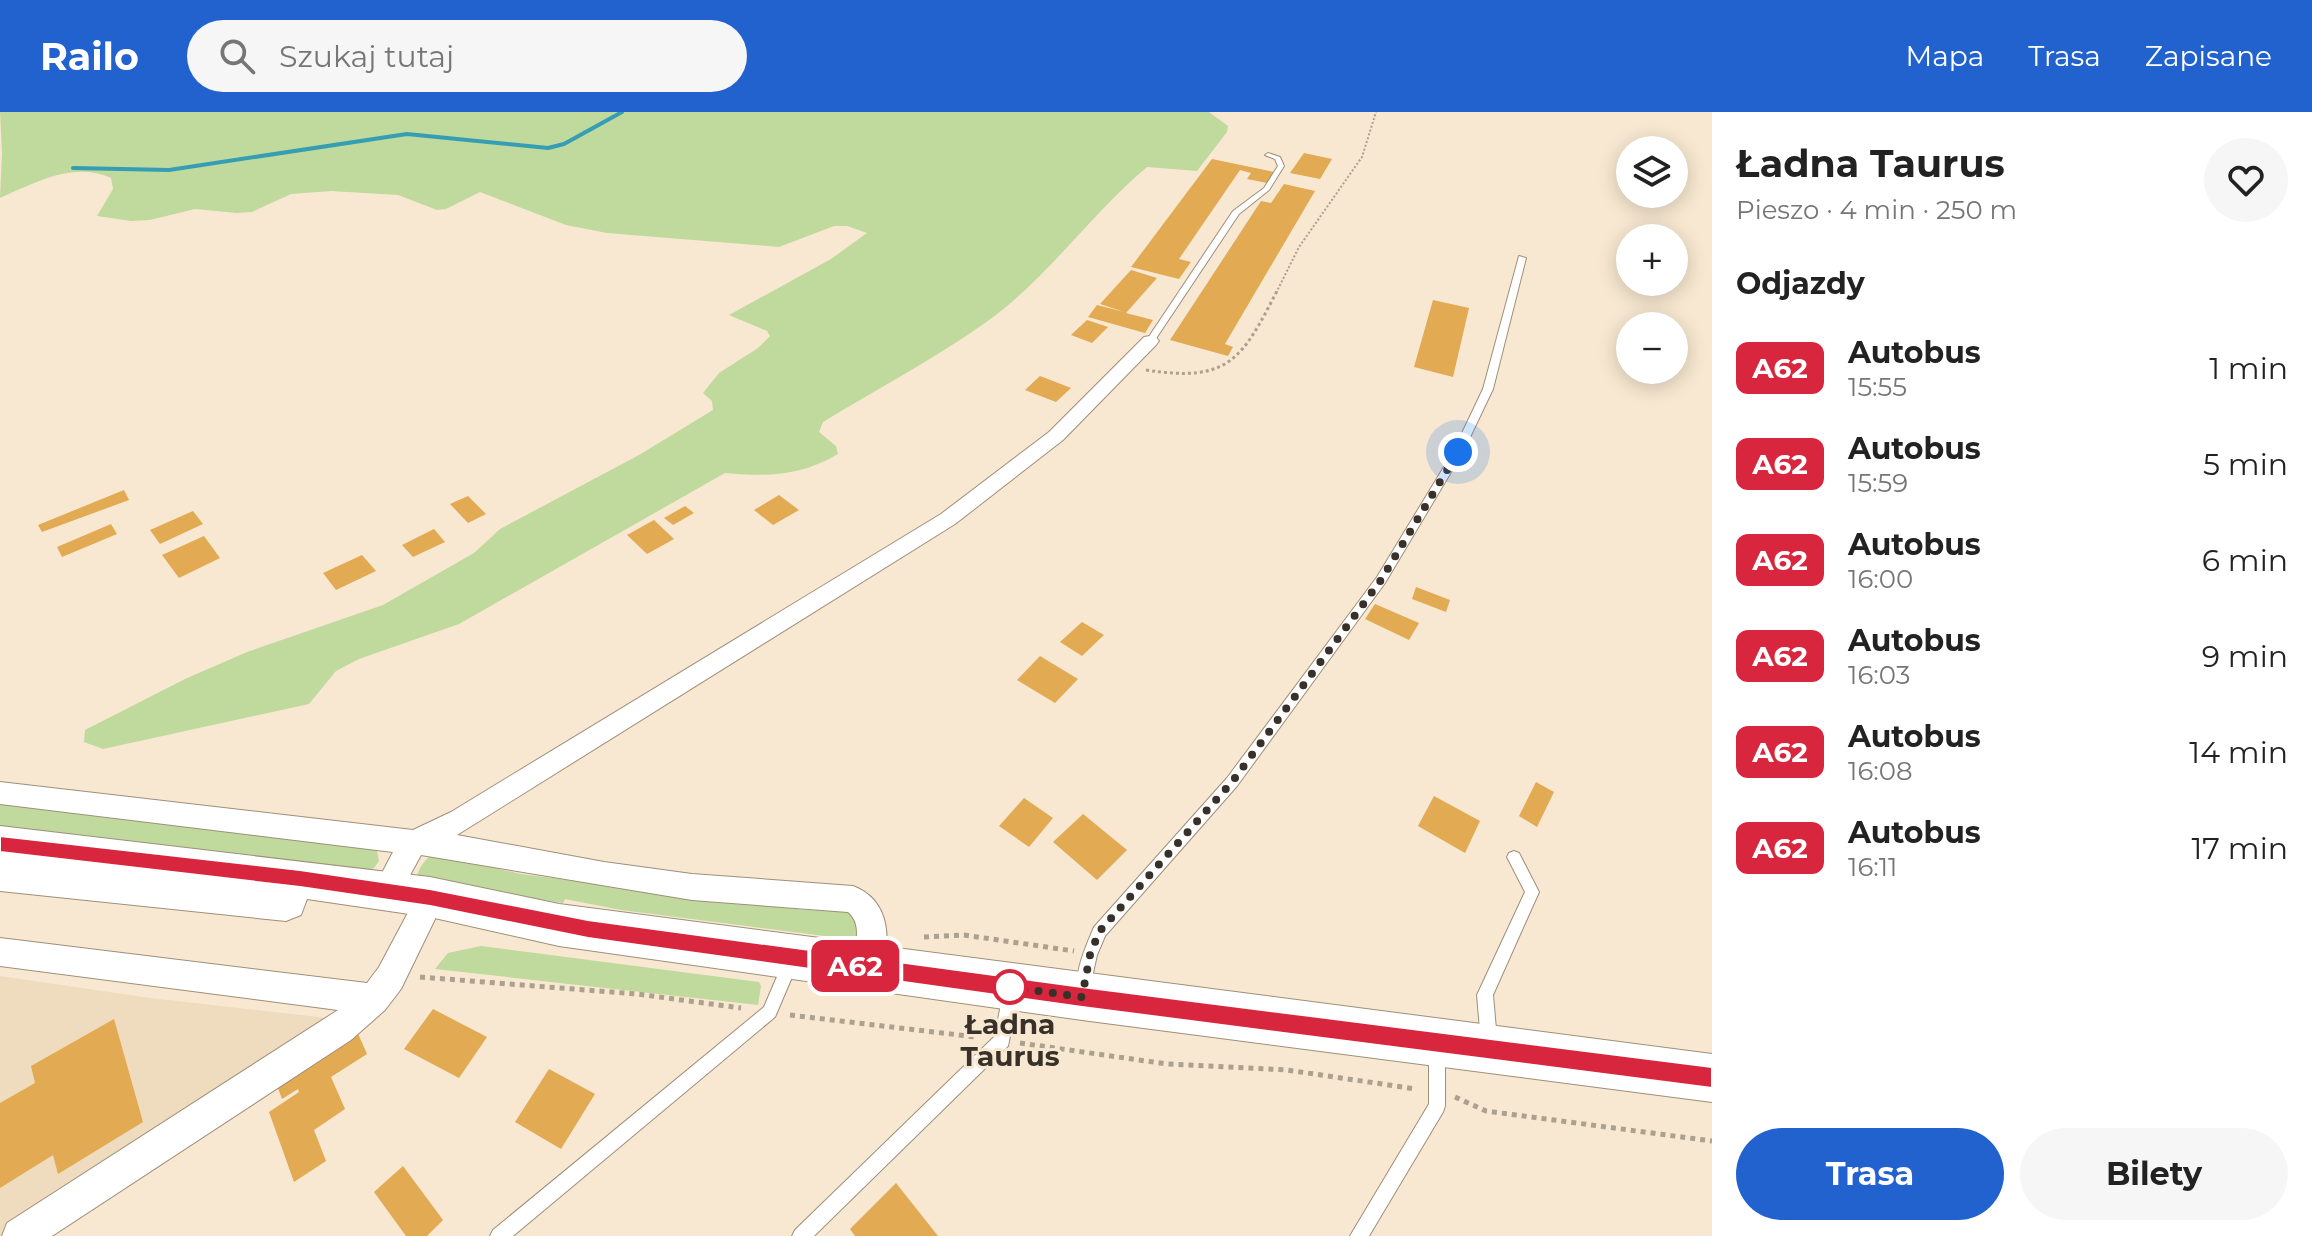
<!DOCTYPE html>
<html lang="pl">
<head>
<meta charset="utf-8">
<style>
	:root { --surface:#fff; --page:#f6f6f6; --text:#222; --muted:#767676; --accent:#2162ce }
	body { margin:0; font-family:Montserrat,sans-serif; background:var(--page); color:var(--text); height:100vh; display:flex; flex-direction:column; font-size:30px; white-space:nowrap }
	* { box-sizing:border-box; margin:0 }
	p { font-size:26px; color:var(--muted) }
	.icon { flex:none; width:44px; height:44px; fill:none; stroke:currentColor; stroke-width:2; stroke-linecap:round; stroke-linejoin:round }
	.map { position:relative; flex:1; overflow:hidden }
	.drawer { display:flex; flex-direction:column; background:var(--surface); width:600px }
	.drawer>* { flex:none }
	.badge { padding:0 16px; border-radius:12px; font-size:28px; line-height:52px }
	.controls { position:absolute; left:1616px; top:24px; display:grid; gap:16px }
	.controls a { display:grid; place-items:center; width:72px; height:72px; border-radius:50%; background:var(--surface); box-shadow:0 4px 20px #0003; font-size:40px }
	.you { position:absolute; width:40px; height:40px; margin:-20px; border:6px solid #fff; border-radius:50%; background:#1a73e8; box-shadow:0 0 0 12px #1a73e833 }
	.map>.badge { position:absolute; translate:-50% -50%; box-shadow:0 0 0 4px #fff }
	h2 { padding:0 24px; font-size:30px; line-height:72px }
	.round { display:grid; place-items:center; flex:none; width:84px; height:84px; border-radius:42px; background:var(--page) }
	.head { display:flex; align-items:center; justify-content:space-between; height:136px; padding:0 24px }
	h1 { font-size:38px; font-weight:700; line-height:60px }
	.button { display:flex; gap:16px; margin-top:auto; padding:16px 24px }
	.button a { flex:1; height:92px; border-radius:48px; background:var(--accent); color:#fff; font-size:32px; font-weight:700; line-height:92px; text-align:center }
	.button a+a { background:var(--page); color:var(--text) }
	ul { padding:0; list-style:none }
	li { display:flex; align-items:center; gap:24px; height:96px; padding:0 24px }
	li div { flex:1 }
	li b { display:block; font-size:30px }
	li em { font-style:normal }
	li .badge { min-width:88px; font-weight:700; text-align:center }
	header { display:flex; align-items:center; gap:48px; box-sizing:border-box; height:112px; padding:0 40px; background:var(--accent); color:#fff }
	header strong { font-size:38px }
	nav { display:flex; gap:44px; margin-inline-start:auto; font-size:28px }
	.search { width:560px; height:72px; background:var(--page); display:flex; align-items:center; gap:20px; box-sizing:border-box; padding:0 28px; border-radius:44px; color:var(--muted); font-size:30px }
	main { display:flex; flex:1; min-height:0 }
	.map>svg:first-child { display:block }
</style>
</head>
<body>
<header>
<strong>Railo</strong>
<div class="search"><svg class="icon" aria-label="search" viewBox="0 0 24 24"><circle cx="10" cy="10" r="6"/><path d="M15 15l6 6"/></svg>Szukaj tutaj</div>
<nav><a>Mapa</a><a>Trasa</a><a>Zapisane</a></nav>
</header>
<main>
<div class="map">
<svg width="1712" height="1124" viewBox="0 0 1712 1124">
	<rect width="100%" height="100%" fill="#f8e8d1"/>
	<polygon fill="#efdbbd" points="0,864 150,886 345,908 9,1124 0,1124"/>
	<g fill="#c0d99d">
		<path d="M0 0H1209L1228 14 1227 20 1197 59 1147 55C1090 103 1046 168 985 211 934 247 877 277 823 310L819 320 836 334 838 342C801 364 767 365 725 361L459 512 359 547 336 559 309 592 103 637 84 630 85 618 185 567 247 540 383 493 474 441 500 417 639 343 713 298 712 289 703 281 719 261 758 236 770 224 767 219 729 203 831 147 867 121 847 114H834L779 135 607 121 566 113 480 80 446 97 437 98 398 83 331 79 291 82 252 100 237 101 195 97 150 108 131 109 97 104 113 77 111 66C73 49 35 71 0 86L2 41Z"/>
		<polygon points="0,688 368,733 377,739 379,749 374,756 364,760 0,715"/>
		<path d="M434 742 521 762 804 798 849 799 862 820 855 826H840L621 798 565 787 563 791 424 772 417 768C417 758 424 747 434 742Z"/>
		<polygon points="481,834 759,870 761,874 758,893 435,857 448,841"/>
	</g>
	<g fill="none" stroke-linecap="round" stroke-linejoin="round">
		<polyline stroke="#359eb2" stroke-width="4" points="73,56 169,58 407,22 548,36 564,32 622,0"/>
	</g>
	<g fill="#e1aa53">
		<polygon points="1304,41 1332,47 1320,67 1290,61"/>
		<polygon points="1212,47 1274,60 1267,71 1247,67 1251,61 1240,58 1179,147 1191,150 1179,167 1131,155"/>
		<polygon points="1284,72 1315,79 1225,232 1233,235 1228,244 1170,228 1261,89 1271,91"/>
		<polygon points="1131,158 1157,166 1126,201 1153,208 1145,221 1088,205 1097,193 1124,200 1100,192"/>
		<polygon points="1433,188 1469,196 1453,265 1414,255"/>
		<polygon points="1087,208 1108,215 1092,231 1071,223"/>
		<polygon points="1040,264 1071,276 1056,290 1025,278"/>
		<polygon points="124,378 129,388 42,420 38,413"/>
		<polygon points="779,383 799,398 773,413 754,398"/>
		<polygon points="468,384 486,402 468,411 450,392"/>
		<polygon points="685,394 694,401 673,413 664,406"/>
		<polygon points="193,399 203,412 160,432 150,418"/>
		<polygon points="654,408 674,427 647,442 627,423"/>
		<polygon points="111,412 117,422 62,445 57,435"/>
		<polygon points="434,417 445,430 413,445 402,433"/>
		<polygon points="204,424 220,446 179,466 162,443"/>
		<polygon points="362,443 376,459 336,478 323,461"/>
		<polygon points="1416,475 1450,488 1446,500 1412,487"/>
		<polygon points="1375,492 1419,511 1409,528 1365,507"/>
		<polygon points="1082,510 1104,523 1082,544 1060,530"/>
		<polygon points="1040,544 1078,567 1055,591 1017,568"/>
		<polygon points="1536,670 1554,680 1537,715 1519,704"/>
		<polygon points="1434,684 1480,709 1465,741 1418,714"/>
		<polygon points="1024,686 1053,706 1029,735 999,714"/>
		<polygon points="1083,702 1127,738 1097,768 1053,730"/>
		<polygon points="433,897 487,925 459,966 404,937"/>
		<polygon points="114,907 143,1010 58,1062 53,1043 0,1076 0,991 35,971 31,954"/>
		<polygon points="356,917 367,942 331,965 345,997 314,1018 326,1049 294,1070 269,1000 299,980 298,977 282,987 275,968"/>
		<polygon points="549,957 595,982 561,1037 515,1010"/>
		<polygon points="403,1054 443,1108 427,1124 406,1124 374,1080"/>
		<polygon points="896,1071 938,1124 855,1124 850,1117"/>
	</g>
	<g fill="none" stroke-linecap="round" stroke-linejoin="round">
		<g stroke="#9e8f7a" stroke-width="2">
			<g id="lane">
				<polygon points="1268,41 1280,45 1284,54 1269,78 1239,102 1153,231 1147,231 1146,229 1233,99 1264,76 1278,54 1275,47 1265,43"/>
				<path d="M1519 144 1526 146 1493 277 1463 340 1385 471 1237 674 1105 824 1097 843 1089 879 1084 882 1079 879C1073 862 1087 832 1094 815L1227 666 1377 465 1453 340 1483 277Z"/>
				<polygon points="1514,739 1519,741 1539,780 1493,883 1497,929 1495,935 1489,937 1483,935 1481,929 1477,883 1525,780 1507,745 1509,741"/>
				<polygon points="790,844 795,846 798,851 775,905 513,1124 490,1124 493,1118 764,895 785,846"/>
				<polygon points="1011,873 1016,876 1019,881 1008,934 814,1124 792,1124 795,1118 995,924 1003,881 1006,876"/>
				<polygon points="1437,932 1443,934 1445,940 1445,994 1443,1000 1369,1124 1350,1124 1429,992 1429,940 1431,934"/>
			</g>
		</g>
		<g stroke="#9e8f7a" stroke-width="2">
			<g id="street">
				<path d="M1150 224 1156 225 1159 229 1156 233 1063 328 955 412 457 723 604 750 692 762 853 774C892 789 892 832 878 866L867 871 856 866C847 845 868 817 848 800L692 788 421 743 396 789 386 793 376 789 372 780 393 740 0 692V670L413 718 451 700 941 402 1049 320 1144 225Z"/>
				<polygon points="421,791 431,795 436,805 401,877 385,898 351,928 52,1124 2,1124 7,1111 338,898 0,854 0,826 367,871 379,855 411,795"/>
			</g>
		</g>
		<g stroke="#9e8f7a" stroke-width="2">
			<polygon id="primary" points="0,714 430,765 559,792 1712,942 1712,990 1082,908 559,834 430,805 307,787 301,803 286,809 0,779"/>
		</g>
		<polyline stroke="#aca08f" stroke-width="2" stroke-dasharray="2 2" stroke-linecap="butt" points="1276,181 1299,135 1362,45 1376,0"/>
		<path stroke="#aca08f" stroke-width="3" stroke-dasharray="3 3" stroke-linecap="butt" d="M1146 258C1229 271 1242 247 1277 179"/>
		<g stroke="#aca08f" stroke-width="5" stroke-dasharray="5 5" stroke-linecap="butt">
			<polyline points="924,825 964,823 1074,839"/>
			<polyline points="420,865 637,882 741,896"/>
			<polyline points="790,903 976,925"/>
			<polyline points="1020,931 1167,952 1287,958 1416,977"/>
			<polyline points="1455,985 1486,999 1712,1029"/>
		</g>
		<use href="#lane" fill="#fff" fill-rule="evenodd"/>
		<use href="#street" fill="#fff" fill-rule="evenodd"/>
		<use href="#primary" fill="#fff" fill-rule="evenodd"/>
	</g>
	<polygon fill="#d7263d" stroke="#fff" stroke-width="2" points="0,724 300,758 430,777 588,808 1082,875 1712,955 1712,976 1082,895 588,826 430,794 300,775 0,740"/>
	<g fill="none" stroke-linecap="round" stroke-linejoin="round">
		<polyline stroke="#373129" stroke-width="8" stroke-dasharray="0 14.4" points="1010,875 1082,885 1090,843 1099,820 1232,670 1381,468 1458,340"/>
	</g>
	<circle fill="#fff" stroke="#d7263d" stroke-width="4" cx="1010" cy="875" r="16"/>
	<g text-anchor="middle" stroke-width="6" stroke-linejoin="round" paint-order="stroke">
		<g font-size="28" font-weight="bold" fill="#373129" stroke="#f8e8d1">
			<text x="1010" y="922">Ładna<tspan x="1010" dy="32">Taurus</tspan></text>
		</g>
	</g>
</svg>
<div class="controls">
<a><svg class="icon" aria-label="layers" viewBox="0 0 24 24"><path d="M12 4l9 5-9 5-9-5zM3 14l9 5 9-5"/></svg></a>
<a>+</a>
<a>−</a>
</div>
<div class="you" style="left:1458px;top:340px"></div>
<b class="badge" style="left:855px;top:854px;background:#d7263d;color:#fff">A62</b>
</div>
<section class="drawer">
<div class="head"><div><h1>Ładna Taurus</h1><p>Pieszo · 4 min · 250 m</p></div><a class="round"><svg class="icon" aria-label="heart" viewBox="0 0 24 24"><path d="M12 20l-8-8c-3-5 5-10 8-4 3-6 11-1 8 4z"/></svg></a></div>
<h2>Odjazdy</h2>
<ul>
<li><span class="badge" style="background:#d7263d;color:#fff">A62</span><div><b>Autobus</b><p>15:55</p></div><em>1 min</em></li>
<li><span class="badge" style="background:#d7263d;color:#fff">A62</span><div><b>Autobus</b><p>15:59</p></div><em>5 min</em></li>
<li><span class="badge" style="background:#d7263d;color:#fff">A62</span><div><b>Autobus</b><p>16:00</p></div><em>6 min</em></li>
<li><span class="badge" style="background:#d7263d;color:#fff">A62</span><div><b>Autobus</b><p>16:03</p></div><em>9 min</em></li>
<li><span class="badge" style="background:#d7263d;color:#fff">A62</span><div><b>Autobus</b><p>16:08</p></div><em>14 min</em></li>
<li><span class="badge" style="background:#d7263d;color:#fff">A62</span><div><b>Autobus</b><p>16:11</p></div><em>17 min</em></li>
</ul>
<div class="button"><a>Trasa</a><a>Bilety</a></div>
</section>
</main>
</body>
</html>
